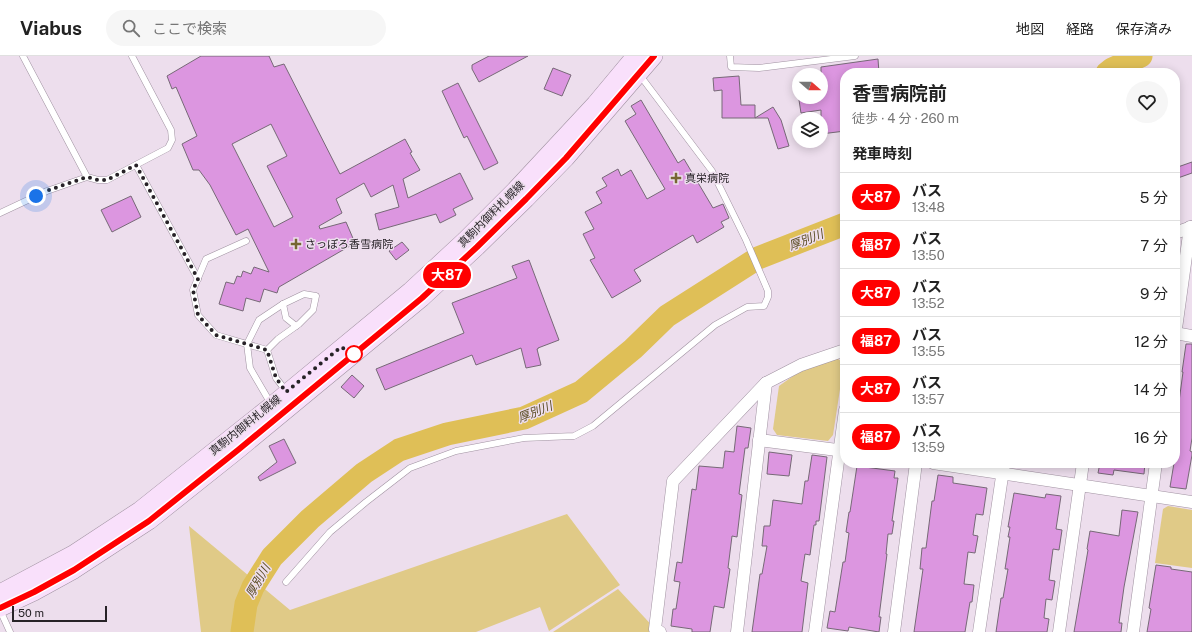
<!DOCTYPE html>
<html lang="ja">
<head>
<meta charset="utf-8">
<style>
	:root { --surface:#fff; --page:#f6f6f6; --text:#222; --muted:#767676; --line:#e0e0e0 }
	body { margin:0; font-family:"Public Sans","Noto Sans JP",sans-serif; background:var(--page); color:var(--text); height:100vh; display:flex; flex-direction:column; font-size:15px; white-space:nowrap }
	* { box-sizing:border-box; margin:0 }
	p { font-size:13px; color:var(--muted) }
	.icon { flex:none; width:22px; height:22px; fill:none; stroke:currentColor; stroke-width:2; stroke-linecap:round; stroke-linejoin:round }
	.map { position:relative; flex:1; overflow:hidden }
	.sheet { position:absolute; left:840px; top:12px; width:340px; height:400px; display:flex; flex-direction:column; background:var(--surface); border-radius:16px; box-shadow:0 2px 10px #0003 }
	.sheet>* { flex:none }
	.badge { padding:0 8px; border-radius:13px; font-size:14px; line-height:26px }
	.needle { width:26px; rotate:110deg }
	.controls { position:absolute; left:792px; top:12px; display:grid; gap:8px }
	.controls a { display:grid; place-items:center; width:36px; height:36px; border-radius:50%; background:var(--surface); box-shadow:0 2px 10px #0003; font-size:20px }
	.scale { position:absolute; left:12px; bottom:10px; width:95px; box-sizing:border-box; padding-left:4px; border:2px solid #272227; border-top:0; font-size:11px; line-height:14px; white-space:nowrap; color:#272227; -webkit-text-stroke:3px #eddeed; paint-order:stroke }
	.you { position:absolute; width:20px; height:20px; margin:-10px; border:3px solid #fff; border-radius:50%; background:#1a73e8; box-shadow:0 0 0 6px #1a73e833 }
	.map>.badge { position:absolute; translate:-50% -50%; box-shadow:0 0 0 2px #fff }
	h2 { padding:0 12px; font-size:15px; line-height:36px }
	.round { display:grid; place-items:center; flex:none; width:42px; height:42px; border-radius:21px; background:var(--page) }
	.summary { display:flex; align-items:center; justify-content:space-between; height:68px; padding:0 12px }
	h1 { font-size:19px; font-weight:700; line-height:30px }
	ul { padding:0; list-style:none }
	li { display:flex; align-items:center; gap:12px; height:48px; padding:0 12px; border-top:1px solid var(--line) }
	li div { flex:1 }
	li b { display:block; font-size:15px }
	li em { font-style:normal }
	li .badge { min-width:44px; font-weight:700; text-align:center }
	header { display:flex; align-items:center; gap:24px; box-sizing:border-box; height:56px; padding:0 20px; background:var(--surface); border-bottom:1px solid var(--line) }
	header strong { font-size:19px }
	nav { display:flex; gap:22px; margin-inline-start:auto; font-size:14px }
	.search { width:280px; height:36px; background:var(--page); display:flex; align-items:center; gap:10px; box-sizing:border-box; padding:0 14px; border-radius:22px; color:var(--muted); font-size:15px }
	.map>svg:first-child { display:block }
</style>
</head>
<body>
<header>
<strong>Viabus</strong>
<div class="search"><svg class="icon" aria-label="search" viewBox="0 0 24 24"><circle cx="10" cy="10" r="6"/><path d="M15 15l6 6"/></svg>ここで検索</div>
<nav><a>地図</a><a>経路</a><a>保存済み</a></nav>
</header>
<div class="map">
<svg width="1192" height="576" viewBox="0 0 1192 576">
	<rect width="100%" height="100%" fill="#eddeed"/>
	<g fill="#e0ca87">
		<polygon points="835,301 844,307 833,379 828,385 777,379 773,373 779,330 803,313"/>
		<polygon points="1168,450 1192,454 1192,512 1155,507 1163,453"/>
		<polygon points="567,458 620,529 549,575 540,551 476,576 201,576 189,470 290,554"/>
		<polygon points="618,533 658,576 553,576"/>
	</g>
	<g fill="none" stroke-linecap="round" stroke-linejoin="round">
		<g stroke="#dfbf57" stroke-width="23">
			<polyline points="1107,17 1112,13 1141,0"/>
			<polyline points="242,576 246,548 253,531 272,501 310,463 364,417 399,394 447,378 524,362 581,336 633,293 667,260 758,202 845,168"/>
		</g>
	</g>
	<g fill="#dc96e0" stroke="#776977" fill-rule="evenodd">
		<path d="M201 0H269L274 11 284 8 340 118 405 83 412 96 410 97 420 114 403 123 408 142 460 117 473 143 453 153 456 159 440 167 436 158 379 174 375 158 399 151 393 129 371 141 364 127 336 143 342 157 319 170 320 173 346 166 355 187 279 231 277 237 264 233 260 246 246 242 243 255 219 248 226 226 234 228 237 220 241 221 243 215 251 218 254 211 269 216 248 173 236 179 210 129 199 114H193L182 88 197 80 176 31 172 33 167 20ZM271 68 287 100 267 110 293 161 274 171 232 88Z"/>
		<polygon points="489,0 528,0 479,26 472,13 472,9"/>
		<polygon points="878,3 879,17 845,17 845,75 821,78 821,54 801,57 799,44 821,41 821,11"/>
		<polygon points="553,12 571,19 562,40 544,33"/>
		<polygon points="739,20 741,49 755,49 755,62 773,51 781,64 789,90 778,93 768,62 722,62 722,34 714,35 713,22"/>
		<polygon points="458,27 498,107 484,114 467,80 464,82 442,35"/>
		<polygon points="641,44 678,107 684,103 713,152 723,148 729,162 721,166 724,171 697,187 693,179 634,214 641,225 612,242 590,204 595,202 583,178 594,173 585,156 602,147 596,136 607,130 602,122 618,113 621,120 631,114 647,143 665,133 625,65 636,58 631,50"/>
		<polygon points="1192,106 1192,117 1175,123 1175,112"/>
		<polygon points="131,140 141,161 112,176 101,154"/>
		<polygon points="402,186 409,194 396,204 389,195"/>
		<polygon points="529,204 559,284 538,292 538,293 537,293 541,309 526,312 521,292 476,309 472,299 385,334 376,313 464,277 452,247 517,222 512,210"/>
		<polygon points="1186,288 1192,288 1192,382 1190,395 1192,396 1192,399 1186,433 1170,431 1174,407 1175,407 1175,386 1177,368 1176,368 1183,316 1182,316"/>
		<polygon points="352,319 364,330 354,342 341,331"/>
		<polygon points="737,370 751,372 748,392 745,392 739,438 742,439 737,481 732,480 728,512 730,513 724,552 714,550 710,576 692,576 692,573 671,570 673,553 676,553 680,526 674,525 677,506 682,507 692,433 696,434 699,410 723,412 725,395 734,396"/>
		<polygon points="284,383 296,407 260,425 258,421 277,406 269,390"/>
		<polygon points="769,396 792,399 789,420 767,418"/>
		<polygon points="812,399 827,401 819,465 816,465 816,469 814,469 810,499 805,498 801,525 808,527 802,576 752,576 760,518 762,518 767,490 762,490 764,470 770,470 773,444 802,448 805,425 808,425"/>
		<polygon points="1100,407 1145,407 1144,418 1114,414 1113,419 1098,417"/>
		<polygon points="857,410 895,415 894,422 898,422 892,465 894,465 892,478 888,478 886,498 887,498 879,561 881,561 879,576 849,571 848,575 827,572 830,555 835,556 843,506 845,506 849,477 846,476 849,456 850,456"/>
		<polygon points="938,419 953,421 953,427 987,432 983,459 976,458 973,479 978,480 975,497 968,496 964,528 974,529 972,546 970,546 965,576 914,576 923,513 920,513 922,492 926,492 932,445 934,445"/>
		<polygon points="1014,437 1045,442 1046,438 1061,440 1056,473 1062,474 1059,494 1053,493 1049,524 1055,525 1052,544 1046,543 1044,562 1049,563 1047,576 996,576 1001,542 1003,542 1008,513 1005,513 1010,481 1008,481 1010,471 1008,471"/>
		<polygon points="1122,454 1138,456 1124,531 1119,567 1122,567 1121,576 1074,576 1088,494 1087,493 1090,475 1119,480"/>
		<polygon points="1156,509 1171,511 1171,513 1192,516 1192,576 1147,576 1151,553 1149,552"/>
	</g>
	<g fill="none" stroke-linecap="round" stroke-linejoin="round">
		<g stroke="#a092a1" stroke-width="7">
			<g id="lane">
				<polyline points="23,0 87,121 98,124 107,124 168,92 172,84 171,74 132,0"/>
				<polyline points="730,0 731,11 759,12 855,0"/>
				<polyline points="136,109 198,223"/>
				<polyline points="0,157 47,135 87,121"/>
				<polyline points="246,185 206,203 193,234 198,259 216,279 267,294 276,322 286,335"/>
				<polyline points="283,248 286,262 296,270"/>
				<polyline points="267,294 278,283 299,268 313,254 316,240 304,238 283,248 259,264 247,288 250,312 271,348"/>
				<polyline points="286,526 330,476 366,446 410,412 456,395 524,382 574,380 593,370 715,269 747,251 764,250 768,241 768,235 746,184 712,115 639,18"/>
				<polyline points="0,554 10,576"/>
			</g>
		</g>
		<g stroke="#a092a1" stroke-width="13">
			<g id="street">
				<polyline points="1175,177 1192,171"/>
				<polyline points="1175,277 1192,280"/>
				<polyline points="1175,280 1190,171"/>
				<polyline points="759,384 845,395"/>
				<polyline points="933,407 1192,446"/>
				<polyline points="660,576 655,573 673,425 766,327 801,309 845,294"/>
				<polyline points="737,576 766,327"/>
				<polyline points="815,576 845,354"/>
				<polyline points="894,576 916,407"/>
				<polyline points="979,576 1004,407"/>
				<polyline points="1059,576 1083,407"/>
				<polyline points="1133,576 1156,407"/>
			</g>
		</g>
		<g stroke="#a092a1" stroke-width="18">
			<g id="secondary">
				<polyline points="0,537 73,498 140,454 272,349 410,235 465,184 515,134 595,48 635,0"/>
				<polyline points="0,552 34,536 74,514 149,465 238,394 422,242 477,191 526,143 566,102 654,0"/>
			</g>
		</g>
		<use href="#lane" stroke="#fff" stroke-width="6"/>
		<use href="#street" stroke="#fff" stroke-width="12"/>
		<use href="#secondary" stroke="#f9e0fb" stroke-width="17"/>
	</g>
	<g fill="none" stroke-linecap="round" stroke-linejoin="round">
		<g stroke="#fff" stroke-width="9">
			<polyline id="line" points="0,552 34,536 74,514 149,465 238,394 422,242 477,191 526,143 566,102 654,0"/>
		</g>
		<use href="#line" stroke="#f00" stroke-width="6"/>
		<polyline stroke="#272227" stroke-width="4" stroke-dasharray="0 7.2" points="36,140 46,135 87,121 98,124 107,124 136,109 198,223 193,234 198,259 216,279 267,294 276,322 286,336 341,291 354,298"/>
	</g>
	<g fill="#766633" stroke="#eddeed" stroke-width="1.5">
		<path d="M674 116h4v4h4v4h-4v4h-4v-4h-4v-4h4z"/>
		<path d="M294 182h4v4h4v4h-4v4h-4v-4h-4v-4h4z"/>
	</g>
	<circle fill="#fff" stroke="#f00" stroke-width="2" cx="354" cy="298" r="8"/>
	<g text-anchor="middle" stroke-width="3" stroke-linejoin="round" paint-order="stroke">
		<g font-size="11" fill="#272227" stroke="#eddeed" text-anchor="start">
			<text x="685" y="126">真栄病院</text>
			<text x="305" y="192">さっぽろ香雪病院</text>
		</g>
		<g font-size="11" fill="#272227" stroke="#eddeed">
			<text transform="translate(491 158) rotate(-45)" y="4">真駒内御料札幌線</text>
			<text transform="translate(245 369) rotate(-39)" y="4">真駒内御料札幌線</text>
		</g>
		<g font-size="12" font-style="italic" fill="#584a20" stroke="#eddeed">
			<text transform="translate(806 184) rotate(-21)" y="4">厚別川</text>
			<text transform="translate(535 356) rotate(-21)" y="4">厚別川</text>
			<text transform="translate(258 525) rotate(-60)" y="4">厚別川</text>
		</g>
	</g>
</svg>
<div class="controls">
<a><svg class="needle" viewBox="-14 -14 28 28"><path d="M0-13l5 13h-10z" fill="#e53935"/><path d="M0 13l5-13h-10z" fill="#767676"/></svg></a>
<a><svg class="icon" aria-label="layers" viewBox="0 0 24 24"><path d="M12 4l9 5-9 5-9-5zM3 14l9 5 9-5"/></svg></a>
</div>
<div class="scale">50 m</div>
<div class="you" style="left:36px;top:140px"></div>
<b class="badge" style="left:447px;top:219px;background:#f00;color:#fff">大87</b>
<section class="sheet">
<div class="summary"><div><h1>香雪病院前</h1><p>徒歩 · 4 分 · 260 m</p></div><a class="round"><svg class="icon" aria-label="heart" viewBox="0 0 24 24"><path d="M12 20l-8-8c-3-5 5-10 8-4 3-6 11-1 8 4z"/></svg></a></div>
<h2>発車時刻</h2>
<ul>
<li><span class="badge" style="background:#f00;color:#fff">大87</span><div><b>バス</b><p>13:48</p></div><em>5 分</em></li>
<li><span class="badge" style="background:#f00;color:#fff">福87</span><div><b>バス</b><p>13:50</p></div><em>7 分</em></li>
<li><span class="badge" style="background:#f00;color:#fff">大87</span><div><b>バス</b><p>13:52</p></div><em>9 分</em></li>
<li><span class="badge" style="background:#f00;color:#fff">福87</span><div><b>バス</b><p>13:55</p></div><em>12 分</em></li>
<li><span class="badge" style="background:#f00;color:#fff">大87</span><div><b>バス</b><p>13:57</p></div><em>14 分</em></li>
<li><span class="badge" style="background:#f00;color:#fff">福87</span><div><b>バス</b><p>13:59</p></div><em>16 分</em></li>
</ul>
</section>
</div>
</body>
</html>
